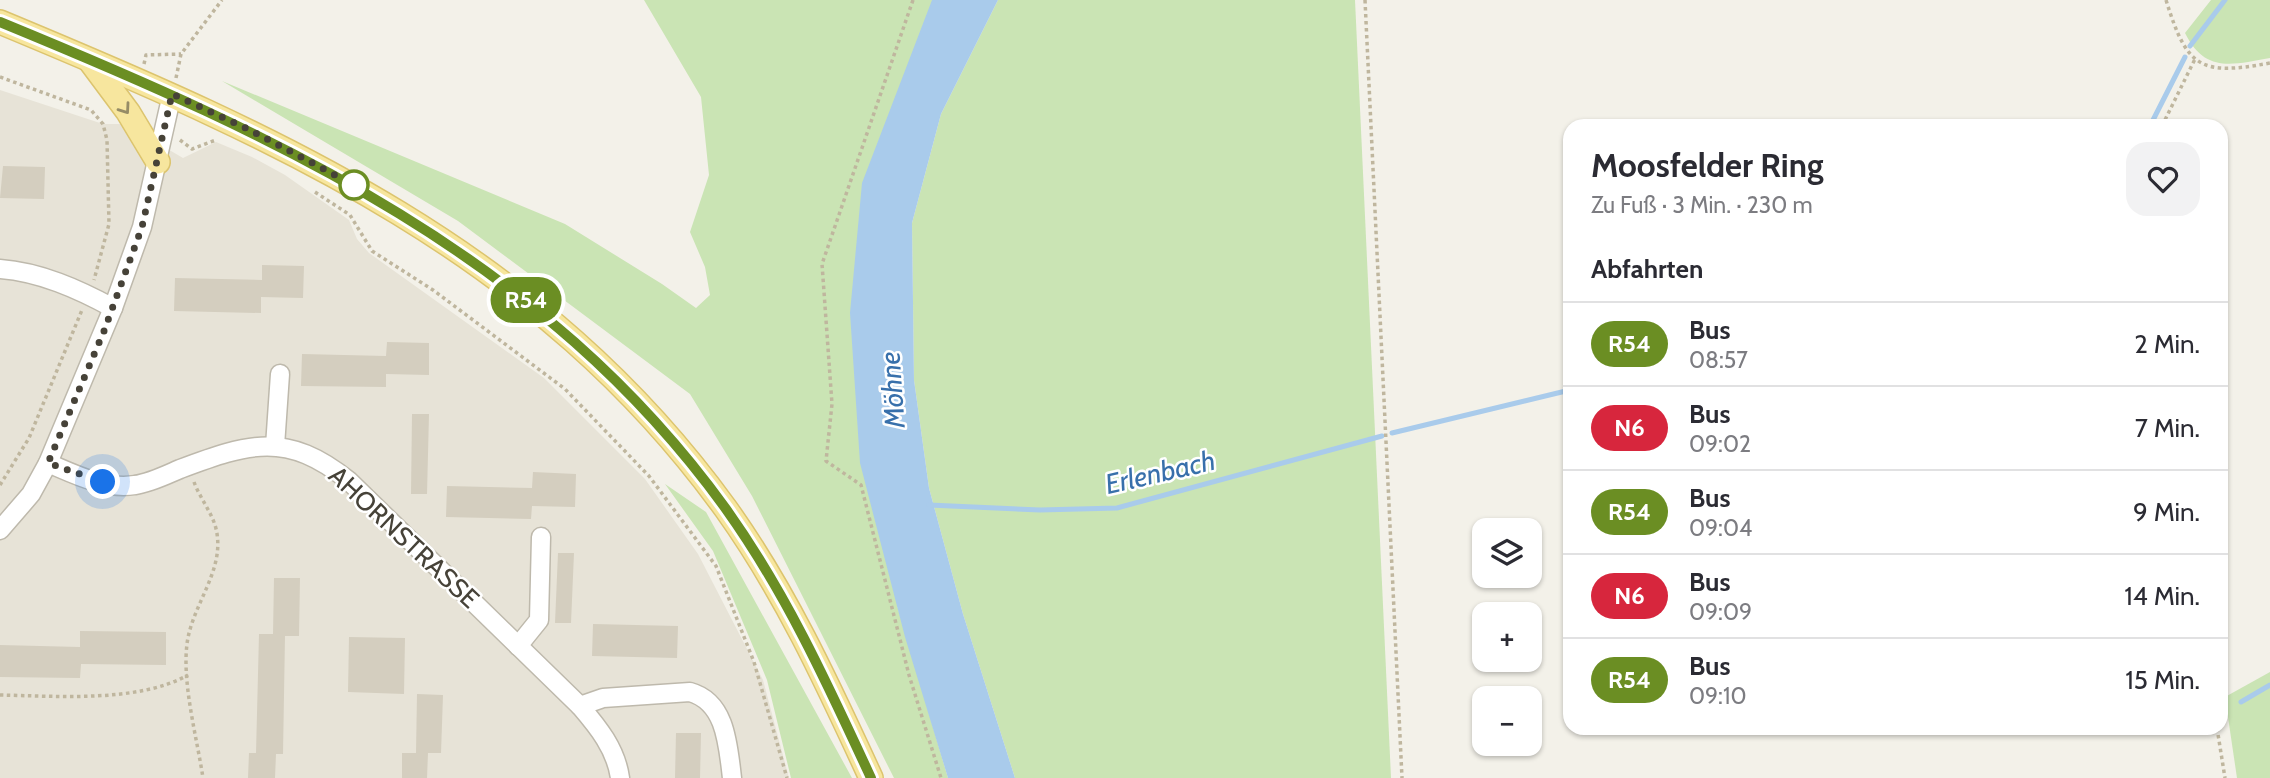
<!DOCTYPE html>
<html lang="de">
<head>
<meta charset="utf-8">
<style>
	:root { --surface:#fff; --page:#f2f2f3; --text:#2b2b33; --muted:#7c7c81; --line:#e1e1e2 }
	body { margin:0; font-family:Cabin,sans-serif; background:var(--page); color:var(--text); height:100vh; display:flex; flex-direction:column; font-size:26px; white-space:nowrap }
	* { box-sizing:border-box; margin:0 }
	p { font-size:23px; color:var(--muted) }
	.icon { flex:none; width:38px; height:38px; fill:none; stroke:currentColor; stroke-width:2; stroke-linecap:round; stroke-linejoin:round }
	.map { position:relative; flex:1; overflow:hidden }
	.side { position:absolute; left:1563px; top:119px; width:665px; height:616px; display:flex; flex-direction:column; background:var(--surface); border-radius:21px; box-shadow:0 2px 5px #0004 }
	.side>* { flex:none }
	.badge { padding:0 14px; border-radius:23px; font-size:24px; line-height:46px }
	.controls { position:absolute; left:1472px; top:518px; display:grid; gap:14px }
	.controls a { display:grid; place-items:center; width:70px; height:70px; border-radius:14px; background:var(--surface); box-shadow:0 2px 5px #0004; font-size:35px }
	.you { position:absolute; width:35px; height:35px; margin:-18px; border:5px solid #fff; border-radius:50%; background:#1a73e8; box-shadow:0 0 0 10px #1a73e833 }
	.map>.badge { position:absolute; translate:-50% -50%; box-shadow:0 0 0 4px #fff }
	h2 { padding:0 28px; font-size:26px; line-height:63px }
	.round { display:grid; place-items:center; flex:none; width:74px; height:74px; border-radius:21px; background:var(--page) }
	.head { display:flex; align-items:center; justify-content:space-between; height:119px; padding:0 28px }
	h1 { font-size:33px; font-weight:800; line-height:52px }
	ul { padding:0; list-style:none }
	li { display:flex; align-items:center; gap:21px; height:84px; padding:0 28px; border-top:2px solid var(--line) }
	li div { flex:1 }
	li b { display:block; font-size:26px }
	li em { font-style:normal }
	li .badge { min-width:77px; font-weight:700; text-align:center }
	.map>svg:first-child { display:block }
</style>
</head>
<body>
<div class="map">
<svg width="2270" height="778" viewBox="0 0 2270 778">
	<rect width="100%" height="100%" fill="#f3f1e9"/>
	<polygon fill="#e7e3d7" points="0,90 103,124 125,124 183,158 216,142 252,157 285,175 349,220 357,239 369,253 544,378 645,479 698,554 763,680 789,778 0,778"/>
	<g fill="#cae4b4">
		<polygon points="644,0 953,0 903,114 897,605 948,778 894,778 752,496 690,394 458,221 222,81 565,224 662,284 696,308 710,295 705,267 690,232 709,175 701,97"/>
		<polygon points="998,0 1355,0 1391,778 1015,778 963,614 929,488 914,380 912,223 941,114"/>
		<path d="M2211 0H2270V58C2231 65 2205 73 2185 33Z"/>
		<polygon points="665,484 706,512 852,778 791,778 767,680 713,551"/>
		<polygon points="2270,672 2270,778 2237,778 2225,697"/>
	</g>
	<polygon fill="#a9cbeb" points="932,0 998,0 941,114 912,223 914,380 929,488 963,614 1015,778 948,778 905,637 860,463 850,313 862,183"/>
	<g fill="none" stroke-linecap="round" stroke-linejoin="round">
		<g stroke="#a9cbeb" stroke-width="5">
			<polyline points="2190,46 2225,0"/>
			<polyline points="2150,126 2185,57"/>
			<polyline points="1392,433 1570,390"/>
			<polyline points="929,505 1040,510 1117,508 1382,436"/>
			<polyline points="2241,702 2270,685"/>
		</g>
	</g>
	<g fill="#d4cebf">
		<polygon points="3,166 45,167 44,199 0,198"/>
		<polygon points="262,265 304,266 303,298 261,297 261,313 174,311 175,278 262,280"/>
		<polygon points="387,342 429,343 429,375 386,374 386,387 301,386 302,354 386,356"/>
		<polygon points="412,414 429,414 427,494 411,494"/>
		<polygon points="533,472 576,474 575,507 532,506 531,519 446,517 447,486 532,488"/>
		<polygon points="558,553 574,553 571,623 555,623"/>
		<polygon points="274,578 300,578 299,636 285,636 283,754 276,754 275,778 248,778 249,753 256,753 259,634 273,634"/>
		<polygon points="593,624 678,626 677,658 592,656"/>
		<polygon points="80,631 166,632 166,665 81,664 80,678 0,677 0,645 80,647"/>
		<polygon points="349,637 405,638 404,694 348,692"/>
		<polygon points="417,694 443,695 441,753 416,753"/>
		<polygon points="676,733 701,733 700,778 675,778"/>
		<polygon points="402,753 428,753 427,778 402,778"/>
	</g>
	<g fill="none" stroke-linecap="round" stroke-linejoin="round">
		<g stroke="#beb9ac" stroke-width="21">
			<g id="minor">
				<path d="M0 269C40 272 78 289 113 308"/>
				<polyline points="275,446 280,374"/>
				<path d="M48 463C74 474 105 490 135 485 150 483 166 475 180 469 249 443 287 431 349 481L580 706C598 727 616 749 620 778"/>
				<polyline points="0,530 31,494 48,463 113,308 142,227 172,94"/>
				<polyline points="518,646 539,620 541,537"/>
				<path d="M580 706 603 698 690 692C726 702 728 745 732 778"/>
			</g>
		</g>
		<g stroke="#dcc46e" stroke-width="26">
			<g id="major">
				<path d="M0 22C282 139 541 253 726 509 786 593 828 685 871 778"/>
				<polyline points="90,61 128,112 158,162"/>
			</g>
		</g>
		<g stroke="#bfb69e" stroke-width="3.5" stroke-dasharray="3.5 3.5" stroke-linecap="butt">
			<polyline points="913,0 822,264 832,404 826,461 861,485 909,675 941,778"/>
			<polyline points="1365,0 1402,778"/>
			<path d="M2166 0C2187 68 2200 76 2270 63"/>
			<polyline points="144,64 146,55 181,54"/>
			<polyline points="0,77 91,110 103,124 107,140 109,224 94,280"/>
			<polyline points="176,78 181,54 222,0"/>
			<polyline points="2162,126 2195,59"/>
			<polyline points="180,140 192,149 216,140"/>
			<polyline points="315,192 350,215 372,251 433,290 565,389 649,476 716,566 754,662 787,778"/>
			<path d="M194 482C199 496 210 510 215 525 228 568 192 603 187 644 182 684 197 738 203 778"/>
			<polyline points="0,485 29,438 82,310"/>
			<path d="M0 695C57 696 138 703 188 675"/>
			<polyline points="2217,728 2225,778"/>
		</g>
		<use href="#minor" stroke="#fff" stroke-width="18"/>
		<use href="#major" stroke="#f7e69e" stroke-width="23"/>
	</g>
	<defs><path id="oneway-chevron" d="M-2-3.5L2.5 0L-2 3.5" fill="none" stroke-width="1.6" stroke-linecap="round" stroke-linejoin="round" transform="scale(1.75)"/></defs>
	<use stroke="#968c66" href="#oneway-chevron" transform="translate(125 109) rotate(55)"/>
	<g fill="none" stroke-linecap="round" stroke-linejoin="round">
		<g stroke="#fff" stroke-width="16">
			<path id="line" d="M0 22C280 137 543 256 726 509 786 593 828 685 871 778"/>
		</g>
		<use href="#line" stroke="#6b8e23" stroke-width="10"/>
		<polyline stroke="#464238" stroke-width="7" stroke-dasharray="0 12.6" points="103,482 48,463 104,331 142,227 172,94 248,129 354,185"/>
	</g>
	<circle fill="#fff" stroke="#6b8e23" stroke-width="3.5" cx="354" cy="185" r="14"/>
	<g text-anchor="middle" stroke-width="5" stroke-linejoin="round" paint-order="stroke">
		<g font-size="26" fill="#464238" stroke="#fff">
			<text transform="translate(404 537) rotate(43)" y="9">AHORNSTRASSE</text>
		</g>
		<g font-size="28" font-style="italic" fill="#3870ab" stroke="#fff">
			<text transform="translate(892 390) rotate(-94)" y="10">Möhne</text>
			<text transform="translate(1160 472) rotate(-13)" y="10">Erlenbach</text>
		</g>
	</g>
</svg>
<div class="controls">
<a><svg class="icon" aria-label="layers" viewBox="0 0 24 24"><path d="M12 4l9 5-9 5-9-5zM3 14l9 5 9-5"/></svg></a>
<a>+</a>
<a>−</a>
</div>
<div class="you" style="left:103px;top:482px"></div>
<b class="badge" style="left:526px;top:300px;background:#6b8e23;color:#fff">R54</b>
<section class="side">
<div class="head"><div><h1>Moosfelder Ring</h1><p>Zu Fuß · 3 Min. · 230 m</p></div><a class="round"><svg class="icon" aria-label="heart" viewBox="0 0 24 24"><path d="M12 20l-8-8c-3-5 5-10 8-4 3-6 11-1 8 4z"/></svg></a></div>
<h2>Abfahrten</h2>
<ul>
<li><span class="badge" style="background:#6b8e23;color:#fff">R54</span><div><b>Bus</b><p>08:57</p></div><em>2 Min.</em></li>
<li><span class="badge" style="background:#d7263d;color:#fff">N6</span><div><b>Bus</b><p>09:02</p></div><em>7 Min.</em></li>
<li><span class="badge" style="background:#6b8e23;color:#fff">R54</span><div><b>Bus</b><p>09:04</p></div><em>9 Min.</em></li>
<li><span class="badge" style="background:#d7263d;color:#fff">N6</span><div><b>Bus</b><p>09:09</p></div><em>14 Min.</em></li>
<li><span class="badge" style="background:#6b8e23;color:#fff">R54</span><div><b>Bus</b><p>09:10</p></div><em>15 Min.</em></li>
</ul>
</section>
</div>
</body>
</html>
